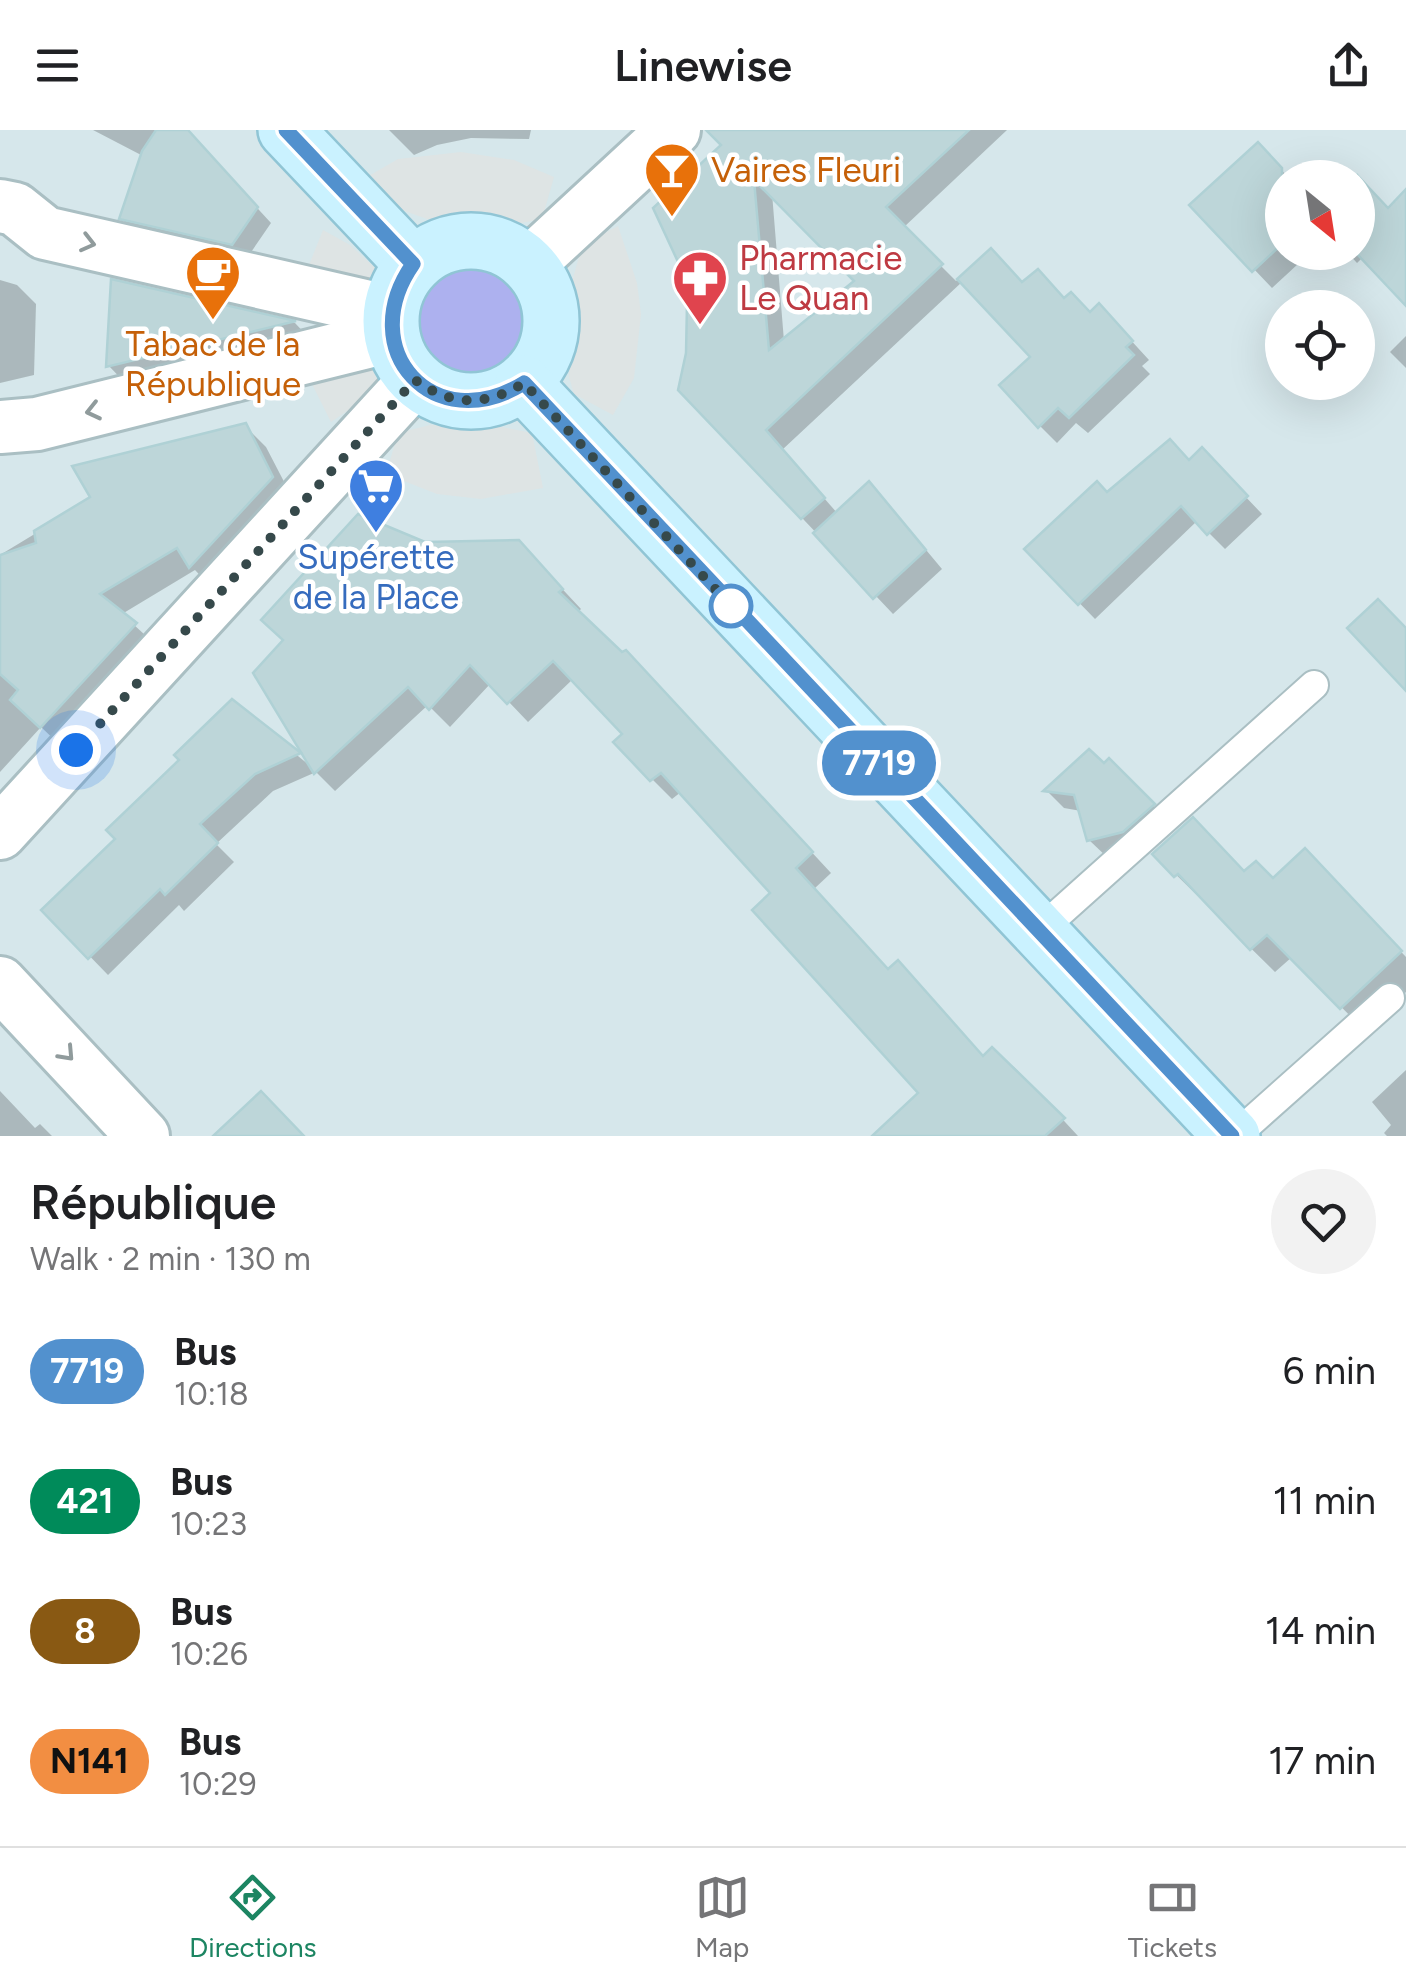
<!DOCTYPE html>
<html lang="en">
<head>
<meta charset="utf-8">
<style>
	:root { --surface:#fff; --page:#f2f2f2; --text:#202124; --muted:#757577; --line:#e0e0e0; --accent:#1c8562 }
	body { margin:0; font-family:Figtree,sans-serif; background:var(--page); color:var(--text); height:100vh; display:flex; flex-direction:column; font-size:38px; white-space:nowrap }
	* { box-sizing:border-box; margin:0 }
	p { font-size:32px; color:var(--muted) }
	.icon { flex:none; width:55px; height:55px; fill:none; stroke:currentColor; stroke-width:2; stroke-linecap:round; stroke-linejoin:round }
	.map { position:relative; height:1006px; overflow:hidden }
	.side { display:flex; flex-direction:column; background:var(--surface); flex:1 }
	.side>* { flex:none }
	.badge { padding:0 20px; border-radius:32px; font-size:35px; line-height:65px }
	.needle { width:65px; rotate:150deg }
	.controls { position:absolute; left:1265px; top:30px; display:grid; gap:20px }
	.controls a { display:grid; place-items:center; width:110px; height:110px; border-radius:50%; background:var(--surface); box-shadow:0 10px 40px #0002; font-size:50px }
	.you { position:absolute; width:50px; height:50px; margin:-25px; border:8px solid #fff; border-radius:50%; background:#1a73e8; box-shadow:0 0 0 15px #1a73e833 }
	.map>.badge { position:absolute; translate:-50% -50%; box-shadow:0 0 0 5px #fff }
	.round { display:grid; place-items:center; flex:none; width:105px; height:105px; border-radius:52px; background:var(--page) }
	.head { display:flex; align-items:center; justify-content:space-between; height:170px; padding:0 30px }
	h1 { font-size:48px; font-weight:600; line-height:75px }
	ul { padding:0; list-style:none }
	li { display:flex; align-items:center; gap:30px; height:130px; padding:0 30px }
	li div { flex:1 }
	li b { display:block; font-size:38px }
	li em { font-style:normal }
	li .badge { min-width:110px; font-weight:700; text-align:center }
	header { display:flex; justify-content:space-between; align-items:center; height:130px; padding:0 30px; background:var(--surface); font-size:45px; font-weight:600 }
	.tab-bar { display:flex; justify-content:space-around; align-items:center; height:140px; border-top:2px solid var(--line); background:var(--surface); font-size:28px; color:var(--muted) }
	.tab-bar a { display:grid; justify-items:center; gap:5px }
	.tab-bar .current { color:var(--accent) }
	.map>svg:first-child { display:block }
</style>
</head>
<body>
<header><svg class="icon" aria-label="menu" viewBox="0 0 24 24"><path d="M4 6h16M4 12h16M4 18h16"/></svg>Linewise<svg class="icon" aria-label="share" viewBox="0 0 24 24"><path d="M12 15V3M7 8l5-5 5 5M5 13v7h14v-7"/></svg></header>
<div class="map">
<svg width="1406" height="1006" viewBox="0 0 1406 1006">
	<rect width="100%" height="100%" fill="#e9f4f6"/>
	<path fill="#d6e7eb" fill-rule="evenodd" d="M0 0H1406V1006H0ZM1282 48H1358V122H1282ZM1282 178H1358V252H1282Z"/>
	<circle fill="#adb1ef" cx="468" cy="192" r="54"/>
	<g fill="#dee4e4">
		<polygon points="461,22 514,30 554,47 542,89 511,95 472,85 433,91 393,77 367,47 398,29"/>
		<polygon points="618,96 637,153 641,184 634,248 613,285 574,264 569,247 570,159 580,123 589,111"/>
		<polygon points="323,100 350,115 375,138 367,155 307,140"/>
		<polygon points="370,237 377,245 375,262 331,292 310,250"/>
		<polygon points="430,295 502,297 532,303 543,358 481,369 437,364 386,344 398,303"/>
	</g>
	<g fill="#0003" fill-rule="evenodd">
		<polygon points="93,0 185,0 271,93 247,128 136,103 121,88 143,26"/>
		<polygon points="389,0 531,0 529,9 471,8 437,15 414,25"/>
		<path d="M741 0H1007L903 98 956 151 991 122 1023 155 1116 194 1149 230 1142 236 1150 244 1088 303 1076 293 1057 313 1040 296 1033 228 962 152 782 320 838 384 886 372 942 439 893 484 680 259ZM772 63 858 151 784 211Z"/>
		<polygon points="1258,15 1287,46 1302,33 1316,48 1282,48 1282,122 1311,122 1272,158 1193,75"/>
		<polygon points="1358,50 1388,81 1406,91 1406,173 1363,127 1357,133 1347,122 1358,122"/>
		<polygon points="0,150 17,155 36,174 34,245 0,253"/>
		<polygon points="114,152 295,193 310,209 126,254 109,236"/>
		<polygon points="1406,206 1406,238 1390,222"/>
		<polygon points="245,296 266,317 293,369 211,457 195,440 122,484 156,515 62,617 41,597 0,642 0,425 94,368"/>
		<polygon points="1202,321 1262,384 1225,419 1197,391 1095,489 1027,419 1107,366 1190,333"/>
		<polygon points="424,414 538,433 581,479 577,483 645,542 831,743 814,759 889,842 984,928 992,921 1015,938 1078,1006 875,1006 921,963 773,763 681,662 672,669 616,613 626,604 573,549 528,592 491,553 450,597 428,575 335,661 316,642 273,661 216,714 234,732 184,781 179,775 108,845 45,780 118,710 232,572 309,635"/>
		<polygon points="1109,632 1171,694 1108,728 1089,710 1081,681 1064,678 1047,661"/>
		<polygon points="1155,724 1273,751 1328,745 1406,827 1406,862 1365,901 1292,827 1275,842"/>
		<polygon points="1406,940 1406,1006 1387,1006 1384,1003 1391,995 1372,972"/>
		<polygon points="0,961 35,998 40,994 52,1006 0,1006"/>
	</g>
	<g fill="#bdd6d9" stroke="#afd1d5" stroke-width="2.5" fill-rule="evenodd">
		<polygon points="156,0 188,0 258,77 232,115 119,89 142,21"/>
		<path d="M706 0H969L886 77 943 134 766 300 825 368 801 389 678 260 686 223 687 174 679 134 653 78 721 15ZM754 50 854 151 769 220Z"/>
		<polygon points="1258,12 1282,38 1282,114 1252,142 1189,75"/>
		<polygon points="1358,46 1388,78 1406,59 1406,176 1358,125"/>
		<polygon points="991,118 1022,152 1038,139 1064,168 1071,162 1090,182 1099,173 1133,211 1126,217 1134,225 1069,288 1058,278 1038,298 999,255 1030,227 957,149"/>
		<polygon points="111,149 296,191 106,237"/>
		<polygon points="246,293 273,347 189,438 177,418 100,464 137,493 40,598 10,570 18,560 0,544 0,425 36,413 34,401 90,367 72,336"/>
		<polygon points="1170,309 1189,330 1202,317 1248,366 1207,405 1181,376 1078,475 1024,419 1097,351 1107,362"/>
		<polygon points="869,351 926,420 873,469 813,403"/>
		<polygon points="358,384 425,412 519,410 563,459 559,462 622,522 626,520 813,722 796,738 888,839 898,830 983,926 992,917 1065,988 1045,1006 872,1006 918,963 752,780 770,763 661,643 650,651 613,612 622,604 553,531 507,574 470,535 429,580 408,557 314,644 253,543 283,510 261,490"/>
		<polygon points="1378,469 1406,498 1406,561 1347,498"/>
		<polygon points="232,569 301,623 255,644 200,694 218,713 165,765 160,759 88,829 41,780 115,709 106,700 179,630 174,625"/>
		<polygon points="1089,619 1104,633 1109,628 1155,674 1123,702 1087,711 1074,665 1043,661"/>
		<polygon points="1193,687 1244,741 1256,731 1273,748 1305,718 1402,821 1340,879 1267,805 1250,820 1178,744 1174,747 1152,724"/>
		<polygon points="261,961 304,1006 213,1006"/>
	</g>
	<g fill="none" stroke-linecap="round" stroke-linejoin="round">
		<g stroke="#aabfc3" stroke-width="32">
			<g id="lane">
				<polyline points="1038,802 1314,555"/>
				<polyline points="1235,1006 1390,868"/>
			</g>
		</g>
		<g stroke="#aabfc3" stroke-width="58">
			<g id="street">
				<polyline points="0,76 15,79 45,103 391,182"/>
				<polyline points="529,134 674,0"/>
				<polyline points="0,297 37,294 391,206"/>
				<polyline points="0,703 415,250"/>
				<polyline points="0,853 143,1006"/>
			</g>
		</g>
		<g stroke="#90c5d5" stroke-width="60">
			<g id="secondary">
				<polyline points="286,0 413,134"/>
				<circle cx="471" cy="191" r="80"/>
				<polyline points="523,253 1232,1006"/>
			</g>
		</g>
		<use href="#lane" stroke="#fff" stroke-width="28"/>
		<use href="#street" stroke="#fff" stroke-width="52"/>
		<use href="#secondary" stroke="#caf2ff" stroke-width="55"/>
	</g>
	<defs><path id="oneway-chevron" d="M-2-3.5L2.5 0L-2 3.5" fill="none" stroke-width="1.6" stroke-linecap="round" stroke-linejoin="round" transform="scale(2.5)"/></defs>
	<g stroke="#909b9c">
		<use href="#oneway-chevron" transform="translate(88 113) rotate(14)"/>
		<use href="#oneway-chevron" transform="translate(93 281) rotate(167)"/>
		<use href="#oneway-chevron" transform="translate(67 924) rotate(47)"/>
	</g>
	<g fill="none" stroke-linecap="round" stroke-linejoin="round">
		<g stroke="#fff" stroke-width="22">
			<path id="line" d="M286 0 413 134C353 220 434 309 524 253L1232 1006"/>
		</g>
		<use href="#line" stroke="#5291ce" stroke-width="15"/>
		<path stroke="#36494b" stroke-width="10" stroke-dasharray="0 18" d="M76 620 415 250C451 276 485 277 524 253L731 476"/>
	</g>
	<defs>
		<g id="bar-pin" transform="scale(2.875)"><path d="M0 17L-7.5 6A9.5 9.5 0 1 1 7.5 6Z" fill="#e8710a" stroke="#fff"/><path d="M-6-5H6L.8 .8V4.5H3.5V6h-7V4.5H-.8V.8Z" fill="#fff"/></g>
		<g id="cafe-pin" transform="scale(2.875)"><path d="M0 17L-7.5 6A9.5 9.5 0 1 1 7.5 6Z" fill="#e8710a" stroke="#fff"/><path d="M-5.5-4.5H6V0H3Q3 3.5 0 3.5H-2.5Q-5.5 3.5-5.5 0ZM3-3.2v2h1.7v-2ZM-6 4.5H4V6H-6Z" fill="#fff"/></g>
		<g id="pharmacy-pin" transform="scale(2.875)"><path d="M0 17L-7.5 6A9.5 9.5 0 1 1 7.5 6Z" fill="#e0444e" stroke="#fff"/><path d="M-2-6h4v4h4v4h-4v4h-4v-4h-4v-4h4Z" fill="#fff"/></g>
		<g id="supermarket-pin" transform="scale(2.875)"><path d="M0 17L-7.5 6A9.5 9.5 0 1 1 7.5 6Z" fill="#3f7fe0" stroke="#fff"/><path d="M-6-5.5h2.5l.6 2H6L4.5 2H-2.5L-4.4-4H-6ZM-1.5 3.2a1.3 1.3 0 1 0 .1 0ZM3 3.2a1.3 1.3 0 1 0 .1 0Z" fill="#fff"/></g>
	</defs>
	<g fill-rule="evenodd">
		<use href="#bar-pin" x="672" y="40"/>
		<use href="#cafe-pin" x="213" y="143"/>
		<use href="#pharmacy-pin" x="700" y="148"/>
		<use href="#supermarket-pin" x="376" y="356"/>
	</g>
	<circle fill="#fff" stroke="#5291ce" stroke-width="5" cx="731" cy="476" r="20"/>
	<g text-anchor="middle" stroke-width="9" stroke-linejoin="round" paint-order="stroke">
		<g font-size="35" fill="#c56008" stroke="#fff" text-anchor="start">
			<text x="711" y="52">Vaires Fleuri</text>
			<text x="213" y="226" text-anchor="middle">Tabac de la<tspan x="213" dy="40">République</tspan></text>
		</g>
		<g font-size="35" fill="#be3a42" stroke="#fff" text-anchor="start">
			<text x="739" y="140">Pharmacie<tspan x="739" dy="40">Le Quan</tspan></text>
		</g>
		<g font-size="35" fill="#366cbe" stroke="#fff">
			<text x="376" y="439">Supérette<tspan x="376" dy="40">de la Place</tspan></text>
		</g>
	</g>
</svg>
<div class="controls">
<a><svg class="needle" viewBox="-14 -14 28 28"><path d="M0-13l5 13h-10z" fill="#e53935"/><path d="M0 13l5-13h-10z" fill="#757577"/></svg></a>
<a><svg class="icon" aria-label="locate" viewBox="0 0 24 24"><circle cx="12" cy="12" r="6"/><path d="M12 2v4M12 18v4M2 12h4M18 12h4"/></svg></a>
</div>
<div class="you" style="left:76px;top:620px"></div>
<b class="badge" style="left:879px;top:633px;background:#5291ce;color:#fff">7719</b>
</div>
<section class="side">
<div class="head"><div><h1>République</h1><p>Walk · 2 min · 130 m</p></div><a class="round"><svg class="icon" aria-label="heart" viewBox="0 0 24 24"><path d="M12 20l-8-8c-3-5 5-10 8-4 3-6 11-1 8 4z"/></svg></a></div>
<ul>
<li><span class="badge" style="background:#5291ce;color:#fff">7719</span><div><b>Bus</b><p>10:18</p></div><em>6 min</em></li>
<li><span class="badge" style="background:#008b5a;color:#fff">421</span><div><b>Bus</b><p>10:23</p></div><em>11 min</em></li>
<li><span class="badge" style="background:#895913;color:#fff">8</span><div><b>Bus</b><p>10:26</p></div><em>14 min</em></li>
<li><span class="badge" style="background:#f28e42;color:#111">N141</span><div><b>Bus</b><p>10:29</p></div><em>17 min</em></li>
</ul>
</section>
<nav class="tab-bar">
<a class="current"><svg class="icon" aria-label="directions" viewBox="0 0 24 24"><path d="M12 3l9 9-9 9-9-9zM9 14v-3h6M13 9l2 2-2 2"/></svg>Directions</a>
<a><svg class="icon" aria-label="map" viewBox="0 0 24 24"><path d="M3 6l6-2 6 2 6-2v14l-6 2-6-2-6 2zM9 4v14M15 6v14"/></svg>Map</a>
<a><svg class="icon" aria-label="tickets" viewBox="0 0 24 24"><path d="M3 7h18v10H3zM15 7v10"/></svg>Tickets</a>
</nav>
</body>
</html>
